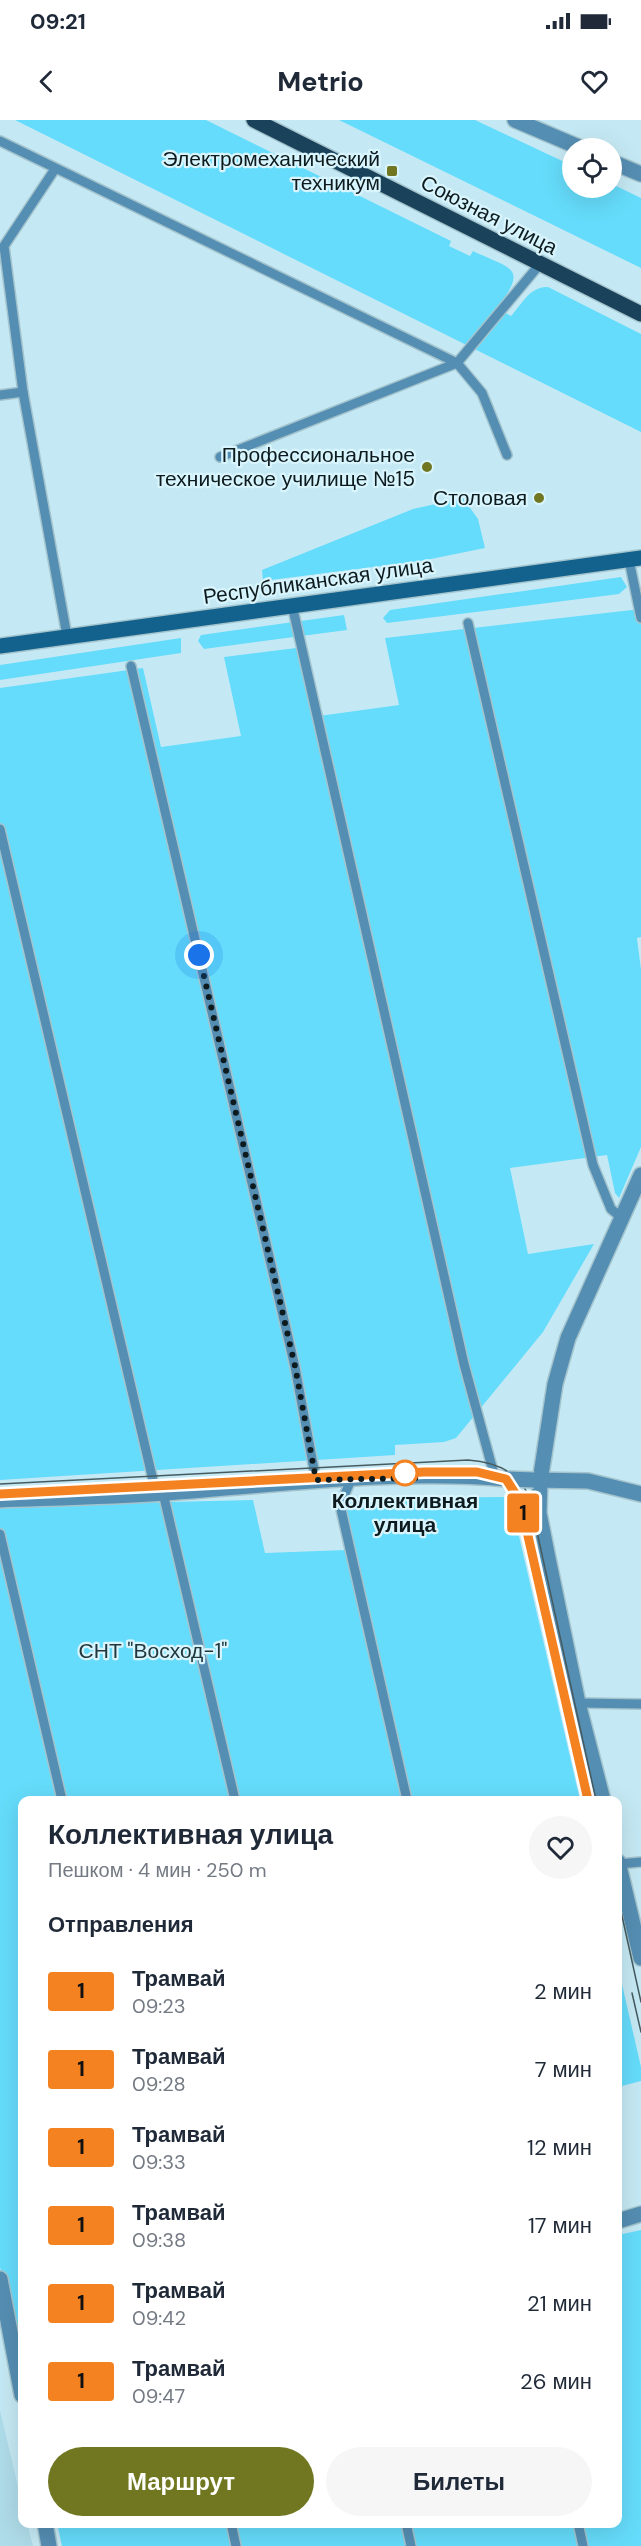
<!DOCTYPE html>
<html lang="ru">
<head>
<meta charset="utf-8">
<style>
	:root { --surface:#fff; --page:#f6f6f7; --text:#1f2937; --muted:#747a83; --accent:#717720 }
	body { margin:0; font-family:"DM Sans",sans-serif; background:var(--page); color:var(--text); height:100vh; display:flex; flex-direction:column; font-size:22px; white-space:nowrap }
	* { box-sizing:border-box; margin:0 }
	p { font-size:20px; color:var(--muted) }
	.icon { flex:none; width:33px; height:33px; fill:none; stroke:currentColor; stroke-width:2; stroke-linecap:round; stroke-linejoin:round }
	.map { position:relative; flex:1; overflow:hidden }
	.details { position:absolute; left:18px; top:1676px; width:604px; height:732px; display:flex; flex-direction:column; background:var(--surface); border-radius:12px; box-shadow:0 6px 24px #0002 }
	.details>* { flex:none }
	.badge { padding:0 12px; border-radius:4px; font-size:21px; line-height:39px }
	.buttons { position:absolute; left:562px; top:18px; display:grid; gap:12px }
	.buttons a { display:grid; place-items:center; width:60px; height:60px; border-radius:50%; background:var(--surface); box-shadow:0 6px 24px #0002; font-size:30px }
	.you { position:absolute; width:30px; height:30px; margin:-15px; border:4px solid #fff; border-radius:50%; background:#1a73e8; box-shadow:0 0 0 9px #1a73e833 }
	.map>.badge { position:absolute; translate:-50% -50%; box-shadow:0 0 0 3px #fff }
	h2 { padding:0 30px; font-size:22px; line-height:54px }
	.round { display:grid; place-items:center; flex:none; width:63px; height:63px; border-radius:32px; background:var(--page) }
	.head { display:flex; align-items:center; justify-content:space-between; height:102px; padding:0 30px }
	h1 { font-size:28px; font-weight:700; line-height:45px }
	.primary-button { display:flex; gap:12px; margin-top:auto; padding:12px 30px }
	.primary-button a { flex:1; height:69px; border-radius:36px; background:var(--accent); color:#fff; font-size:24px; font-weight:700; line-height:69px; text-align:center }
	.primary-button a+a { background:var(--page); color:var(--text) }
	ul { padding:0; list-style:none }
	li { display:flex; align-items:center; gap:18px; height:78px; padding:0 30px }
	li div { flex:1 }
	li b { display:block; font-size:22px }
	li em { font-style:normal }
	li .badge { min-width:66px; font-weight:700; text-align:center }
	.status { display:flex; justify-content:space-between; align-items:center; height:42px; padding:0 30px; background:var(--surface); direction:ltr }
	.status svg { height:16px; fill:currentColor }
	header { display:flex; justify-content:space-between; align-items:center; height:78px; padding:0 30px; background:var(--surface); font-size:27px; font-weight:700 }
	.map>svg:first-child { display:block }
</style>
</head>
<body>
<div class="status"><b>09:21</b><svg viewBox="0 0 49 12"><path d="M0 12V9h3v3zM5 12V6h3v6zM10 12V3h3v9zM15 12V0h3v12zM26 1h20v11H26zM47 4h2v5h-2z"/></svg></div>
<header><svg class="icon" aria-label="back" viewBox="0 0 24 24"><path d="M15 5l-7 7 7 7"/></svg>Metrio<svg class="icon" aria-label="heart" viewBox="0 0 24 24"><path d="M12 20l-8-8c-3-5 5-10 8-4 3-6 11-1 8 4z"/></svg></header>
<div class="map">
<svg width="641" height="2426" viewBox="0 0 641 2426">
	<rect width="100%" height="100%" fill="#c5e9f4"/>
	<polygon fill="#afdce9" points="0,2290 22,2384 22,2403 27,2403 33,2426 0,2426"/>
	<g fill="#65dcfb">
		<path d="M15 0H206L451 121 449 126 470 136 473 131C513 150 528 147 497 188L511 196C522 184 530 166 548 167L641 214V312Z"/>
		<polygon points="339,0 475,0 573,46 573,68 612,68 612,64 641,78 641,148"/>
		<polygon points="463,378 478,399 485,428 421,441 263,461 262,450 413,389"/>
		<polygon points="621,457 627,467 619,474 387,503 383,498 390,490"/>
		<polygon points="641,489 641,817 637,818 641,850 641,1027 619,1078 615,1073 607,1035 510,1048 528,1134 594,1124 543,1212 456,1318 444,1322 395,1325 395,1335 0,1360 0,568 143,548 161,627 241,616 224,537 304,527 319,596 399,585 385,518"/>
		<polygon points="344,495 347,510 204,529 198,521 201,515"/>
		<polygon points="181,518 181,533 0,560 0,545"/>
		<polygon points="510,1377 580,1680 22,1680 22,2247 0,2147 0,1386 253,1380 265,1433 346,1430 334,1378"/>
		<polygon points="618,1847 641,1947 641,1961 618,1967"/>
		<polygon points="641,2110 641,2426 62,2426 57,2403 618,2403 618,2115"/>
	</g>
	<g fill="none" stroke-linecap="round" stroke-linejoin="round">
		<g stroke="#a4c4cd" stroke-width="12">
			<g id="lane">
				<polyline points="0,21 457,243 540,144"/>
				<polyline points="55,49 4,126 23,272 67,516"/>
				<polyline points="0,275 23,272"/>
				<polyline points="220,337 457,243 482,273 507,335"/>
				<polyline points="629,440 641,498"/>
				<polyline points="292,485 464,1244 495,1358"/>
				<polyline points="468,503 593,1045 611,1089 622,1098"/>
				<polyline points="131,546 295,1247 316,1360"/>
				<polyline points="0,709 156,1373"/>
				<polyline points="352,1358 340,1385 407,1680"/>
				<polyline points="163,1373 235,1680"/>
				<polyline points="0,1414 62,1680"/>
				<polyline points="578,1583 641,1584"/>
				<polyline points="619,1744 641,1742"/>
				<polyline points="231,2403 236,2426"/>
				<polyline points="406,2403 411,2426"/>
				<polyline points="578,2403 583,2426"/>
			</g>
		</g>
		<g stroke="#a4c4cd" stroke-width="18">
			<g id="street">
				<polyline points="515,0 581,28"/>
				<polyline points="612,42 641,54"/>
				<polyline points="534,1360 588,1361 641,1374"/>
				<path d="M0 1380C55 1378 110 1377 165 1373 278 1365 393 1349 507 1359"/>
				<polyline points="603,1680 578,1583 548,1438 539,1393 540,1361 555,1264 568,1218 641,1055"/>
				<polyline points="618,1742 641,1838"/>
				<polyline points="618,2101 641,2094"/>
				<polyline points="0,2159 22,2275"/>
				<polyline points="45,2403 49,2426"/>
			</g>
		</g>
		<g stroke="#a4c4cd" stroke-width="18">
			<polyline id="secondary" points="0,526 641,438"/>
		</g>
		<g stroke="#a4c4cd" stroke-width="18">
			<polyline id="primary" points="254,0 641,194"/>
		</g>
		<use href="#lane" stroke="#558eb3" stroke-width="9"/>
		<use href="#street" stroke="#558eb3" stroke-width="15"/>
		<use href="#secondary" stroke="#13628d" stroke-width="15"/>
		<use href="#primary" stroke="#1a425b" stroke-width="15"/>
		<g stroke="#465b60" stroke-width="1.5">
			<path d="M0 1364 468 1340C496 1342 521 1352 530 1380L596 1680"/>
			<path d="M0 1374 424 1352C444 1352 492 1346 506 1360 515 1369 519 1382 523 1394L562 1563"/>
			<polyline points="618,1778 641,1882"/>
			<polyline points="632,1873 641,1912"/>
		</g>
		<g stroke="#a4c4cd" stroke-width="18" stroke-linecap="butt">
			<polyline id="street-bridge" points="507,1359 534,1360"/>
		</g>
		<use href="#street-bridge" stroke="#558eb3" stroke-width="15"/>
	</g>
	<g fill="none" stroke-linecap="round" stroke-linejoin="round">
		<g stroke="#fff" stroke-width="14">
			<polyline id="line" points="0,1374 424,1352 477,1352 506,1359 518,1378 523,1394 588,1680"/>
		</g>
		<use href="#line" stroke="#f58220" stroke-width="9"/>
		<polyline stroke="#0d1b1e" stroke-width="6" stroke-dasharray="0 10.8" points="199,835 295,1246 316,1360 416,1358 405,1353"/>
	</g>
	<g fill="#717720" stroke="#d8f5fe" stroke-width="2">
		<rect x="386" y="45" width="12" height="12" rx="3"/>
		<circle cx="427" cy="347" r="6"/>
		<circle cx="539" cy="378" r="6"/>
	</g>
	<circle fill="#fff" stroke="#f58220" stroke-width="3" cx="405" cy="1353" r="12"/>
	<g text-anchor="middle" stroke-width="4.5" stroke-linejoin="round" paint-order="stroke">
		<g font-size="21" fill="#0d1b1e" stroke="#d8f5fe" text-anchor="end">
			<text x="380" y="46">Электромеханический<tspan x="380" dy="24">техникум</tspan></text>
			<text x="415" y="342">Профессиональное<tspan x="415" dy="24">техническое училище №15</tspan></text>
			<text x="527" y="385">Столовая</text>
		</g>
		<g font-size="21" fill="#0d1b1e" stroke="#d8f5fe">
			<text transform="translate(489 95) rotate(27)" y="7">Союзная улица</text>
			<text transform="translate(318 461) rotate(-8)" y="7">Республиканская улица</text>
		</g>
		<g font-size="21" font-weight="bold" fill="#0d1b1e" stroke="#d8f5fe">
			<text x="405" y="1388">Коллективная<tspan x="405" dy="24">улица</tspan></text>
		</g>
		<g font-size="21" fill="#21373e" stroke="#d8f5fe">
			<text x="153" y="1538">СНТ "Восход-1"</text>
		</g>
	</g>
</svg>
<div class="buttons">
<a><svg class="icon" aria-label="locate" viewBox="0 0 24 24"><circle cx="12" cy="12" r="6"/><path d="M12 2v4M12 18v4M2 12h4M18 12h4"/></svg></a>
</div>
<div class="you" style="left:199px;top:835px"></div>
<b class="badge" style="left:523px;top:1393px;background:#f58220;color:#111">1</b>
<section class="details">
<div class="head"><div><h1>Коллективная улица</h1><p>Пешком · 4 мин · 250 m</p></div><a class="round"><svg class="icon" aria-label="heart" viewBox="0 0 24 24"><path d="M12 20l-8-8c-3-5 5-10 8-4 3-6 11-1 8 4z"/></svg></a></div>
<h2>Отправления</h2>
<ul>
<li><span class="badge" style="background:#f58220;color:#111">1</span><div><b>Трамвай</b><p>09:23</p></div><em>2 мин</em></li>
<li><span class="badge" style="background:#f58220;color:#111">1</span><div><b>Трамвай</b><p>09:28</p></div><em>7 мин</em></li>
<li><span class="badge" style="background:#f58220;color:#111">1</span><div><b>Трамвай</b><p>09:33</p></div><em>12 мин</em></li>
<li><span class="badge" style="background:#f58220;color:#111">1</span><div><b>Трамвай</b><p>09:38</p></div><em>17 мин</em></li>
<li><span class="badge" style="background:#f58220;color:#111">1</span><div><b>Трамвай</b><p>09:42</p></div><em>21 мин</em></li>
<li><span class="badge" style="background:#f58220;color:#111">1</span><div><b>Трамвай</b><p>09:47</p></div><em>26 мин</em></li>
</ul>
<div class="primary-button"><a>Маршрут</a><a>Билеты</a></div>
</section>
</div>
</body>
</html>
